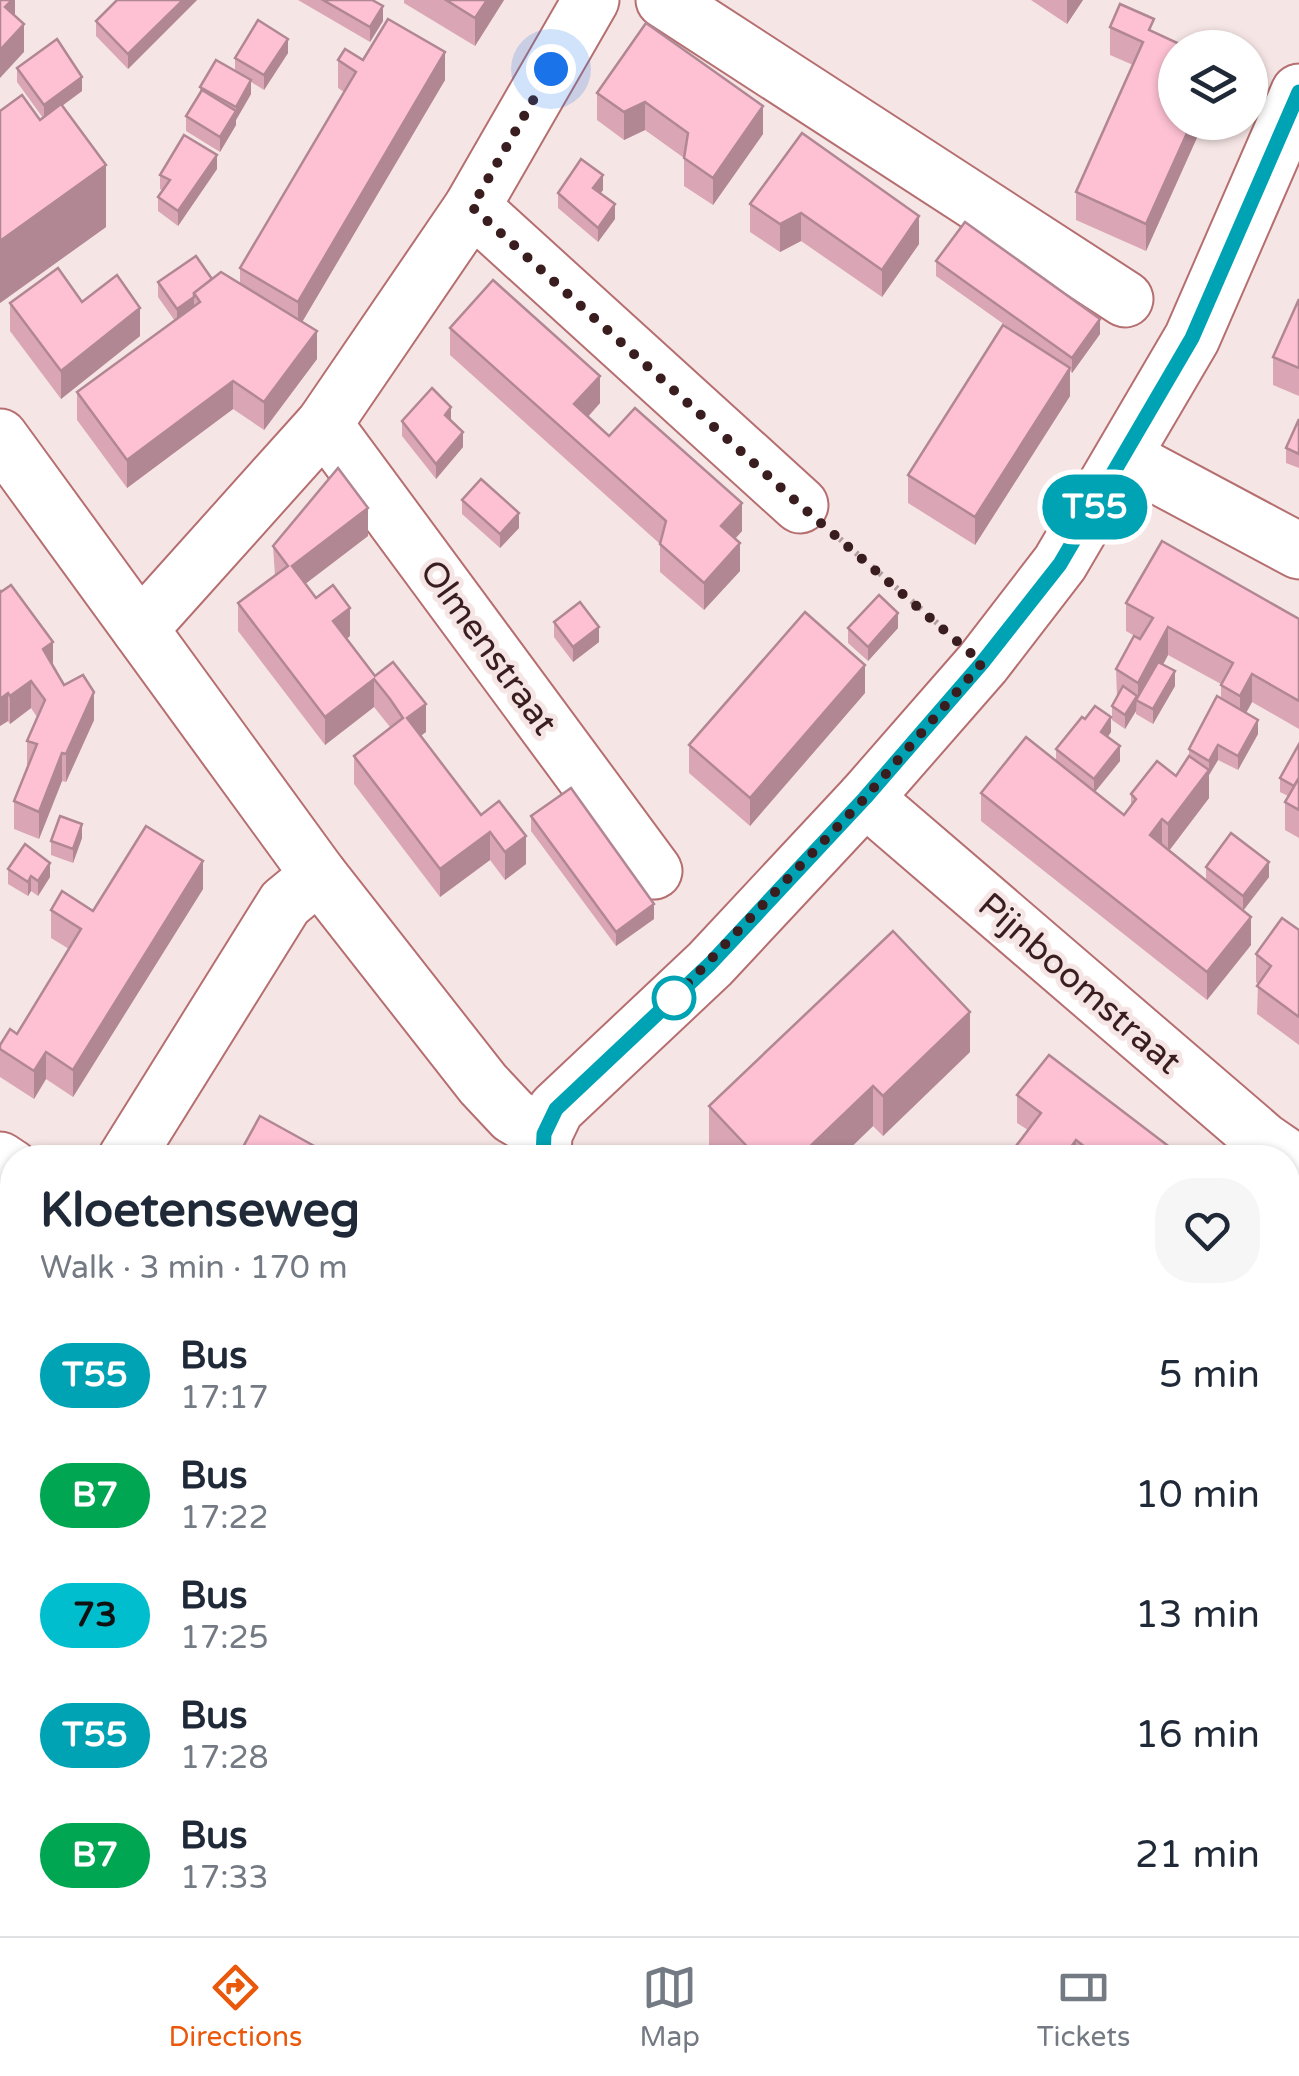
<!DOCTYPE html>
<html lang="en">
<head>
<meta charset="utf-8">
<style>
	:root { --surface:#fff; --page:#f6f6f7; --text:#1f2937; --muted:#747a83; --line:#e0e1e3; --accent:#ea580c }
	body { margin:0; font-family:"Varela Round",sans-serif; background:var(--page); color:var(--text); height:100vh; display:flex; flex-direction:column; font-size:38px; white-space:nowrap }
	* { box-sizing:border-box; margin:0 }
	p { font-size:32px; color:var(--muted) }
	.icon { flex:none; width:55px; height:55px; fill:none; stroke:currentColor; stroke-width:2; stroke-linecap:round; stroke-linejoin:round }
	.map { position:relative; flex:1; overflow:hidden }
	.side { position:absolute; left:0px; top:1145px; width:1300px; height:792px; display:flex; flex-direction:column; background:var(--surface); border-radius:40px 40px 0 0; box-shadow:0 2px 8px #0004 }
	.side>* { flex:none }
	.badge { padding:0 20px; border-radius:32px; font-size:35px; line-height:65px }
	.controls { position:absolute; left:1158px; top:30px; display:grid; gap:20px }
	.controls a { display:grid; place-items:center; width:110px; height:110px; border-radius:50%; background:var(--surface); box-shadow:0 2px 8px #0004; font-size:50px }
	.you { position:absolute; width:50px; height:50px; margin:-25px; border:8px solid #fff; border-radius:50%; background:#1a73e8; box-shadow:0 0 0 15px #1a73e833 }
	.map>.badge { position:absolute; translate:-50% -50%; box-shadow:0 0 0 5px #fff }
	.round { display:grid; place-items:center; flex:none; width:105px; height:105px; border-radius:40px; background:var(--page) }
	.headline { display:flex; align-items:center; justify-content:space-between; height:170px; padding:0 40px }
	h1 { font-size:48px; font-weight:800; line-height:75px }
	ul { padding:0; list-style:none }
	li { display:flex; align-items:center; gap:30px; height:120px; padding:0 40px }
	li div { flex:1 }
	li b { display:block; font-size:38px }
	li em { font-style:normal }
	li .badge { min-width:110px; font-weight:700; text-align:center }
	.dock { display:flex; justify-content:space-around; align-items:center; height:140px; border-top:2px solid var(--line); background:var(--surface); font-size:28px; color:var(--muted) }
	.dock a { display:grid; justify-items:center; gap:5px }
	.dock .active { color:var(--accent) }
	.map>svg:first-child { display:block }
</style>
</head>
<body>
<div class="map">
<svg width="1299" height="1936" viewBox="0 0 1299 1936">
	<rect width="100%" height="100%" fill="#f6e5e5"/>
	<polygon fill="#f6afaf" points="12,1419 12,1538 0,1531 0,1442"/>
	<g fill="none" stroke-linecap="round" stroke-linejoin="round">
		<g stroke="#b66f70" stroke-width="34">
			<polyline id="service" points="593,1936 599,1925"/>
		</g>
		<g stroke="#b66f70" stroke-width="59">
			<g id="minor">
				<polyline points="664,0 1125,299"/>
				<polyline points="472,207 800,505"/>
				<polyline points="324,424 654,871"/>
				<polyline points="0,437 319,875 483,1084 513,1116 544,1134"/>
				<polyline points="1125,458 1299,551"/>
				<polyline points="140,629 324,424 472,207 591,0"/>
				<polyline points="865,798 1264,1141 1299,1165"/>
				<polyline points="126,1158 285,903 319,875"/>
				<polyline points="0,1160 12,1168"/>
				<polyline points="0,1382 12,1359"/>
				<polyline points="5,1588 12,1573"/>
				<polyline points="917,1936 924,1925"/>
			</g>
		</g>
		<g stroke="#b66f70" stroke-width="59">
			<g id="tertiary">
				<polyline points="543,1158 544,1134 556,1109 710,964 865,798 983,663 1060,563 1192,338 1299,92"/>
				<polyline points="1288,1925 1299,1935"/>
			</g>
		</g>
		<g stroke="#b39e9e" stroke-width="6" stroke-dasharray="2.5 8" stroke-linecap="butt">
			<polyline points="840,539 944,629"/>
			<polyline points="792,1925 809,1935 814,1925"/>
		</g>
		<use href="#service" stroke="#fff" stroke-width="30"/>
		<use href="#minor" stroke="#fff" stroke-width="55"/>
		<use href="#tertiary" stroke="#fff" stroke-width="55"/>
	</g>
	<g fill="#daa6b5">
		<polygon points="197,0 128,69 96,36 96,21"/>
		<polygon points="298,0 372,0 383,21 370,42"/>
		<polygon points="404,0 504,0 475,46 404,3"/>
		<polygon points="1031,0 1083,0 1067,24"/>
		<polygon points="646,23 763,134 713,205 684,186 684,158 645,130 624,140 597,120 597,93"/>
		<polygon points="1110,27 1154,32 1175,122 1204,122 1146,251 1076,220 1076,192 1133,65 1110,55"/>
		<polygon points="288,53 264,90 251,82 251,94 236,120 236,125 220,152 186,131 186,116 200,93 200,87 235,71 235,58"/>
		<polygon points="338,60 363,60 445,80 302,322 317,359 264,430 233,409 127,488 77,420 77,392 175,321 158,297 158,282 212,279 240,283 240,268 344,92 338,88"/>
		<polygon points="17,68 82,91 62,106 106,227 0,303 0,111 40,120 43,118 17,82"/>
		<polygon points="802,133 919,244 882,297 801,241 780,252 750,232 750,204"/>
		<polygon points="217,169 178,226 158,211 158,197 163,191 160,189 160,175"/>
		<polygon points="603,190 600,193 615,219 598,242 558,208 558,193"/>
		<polygon points="936,261 1100,334 1072,373 1070,371 1070,396 975,545 908,503 908,475 1026,340 936,276"/>
		<polygon points="1299,299 1299,396 1273,385 1273,357"/>
		<polygon points="82,302 140,336 61,399 10,331 10,303"/>
		<polygon points="450,328 600,403 588,417 609,436 742,531 735,539 740,571 704,610 660,572 660,544 450,355"/>
		<polygon points="1299,419 1299,468 1286,463 1286,448"/>
		<polygon points="402,421 451,421 463,447 436,479 402,436"/>
		<polygon points="462,500 519,528 500,548 462,514"/>
		<polygon points="368,536 305,584 350,636 347,639 375,676 426,732 420,736 481,815 526,864 505,880 490,860 440,897 354,784 354,756 390,727 374,707 325,745 238,631 238,603 275,576 273,546"/>
		<polygon points="0,590 53,666 64,685 94,720 66,782 62,781 39,839 14,829 14,801 27,768 27,741 37,717 31,708 10,724 8,721 0,726"/>
		<polygon points="1126,603 1299,619 1299,729 1252,702 1246,713 1258,734 1238,770 1218,760 1209,775 1209,798 1169,851 1206,881 1206,867 1269,877 1243,910 1251,945 1207,1000 981,821 981,793 1056,762 1056,749 1111,732 1107,737 1120,761 1095,792 1124,815 1131,806 1131,794 1176,776 1189,757 1189,749 1221,698 1221,684 1168,655 1163,665 1175,686 1153,724 1136,714 1136,711 1125,729 1112,720 1112,706 1117,697 1116,669 1140,639 1126,631"/>
		<polygon points="554,622 599,642 573,662 554,637"/>
		<polygon points="848,628 898,628 868,661 848,643"/>
		<polygon points="865,693 750,826 689,773 689,745"/>
		<polygon points="1299,744 1299,838 1285,830 1285,802 1288,796 1280,792 1280,778"/>
		<polygon points="531,816 654,919 616,946 531,831"/>
		<polygon points="82,838 73,863 51,855 51,841"/>
		<polygon points="8,869 50,877 38,896 31,891 28,896 8,884"/>
		<polygon points="203,889 73,1097 46,1079 34,1099 0,1077 0,1045 17,1034 69,949 51,938 51,910 93,911"/>
		<polygon points="1299,930 1299,1045 1257,1014 1258,984 1256,982 1256,954"/>
		<polygon points="970,1052 883,1136 873,1126 840,1158 720,1158 709,1146 709,1106"/>
		<polygon points="1017,1095 1184,1158 1007,1158 1028,1130 1017,1123"/>
		<polygon points="1288,1251 1294,1256 1299,1252 1299,1422 1288,1436"/>
		<polygon points="1299,1478 1299,1511 1290,1505 1290,1490"/>
	</g>
	<g fill="#b18794">
		<polygon points="12,0 15,0 15,24 5,7"/>
		<polygon points="183,0 197,0 128,69 128,54"/>
		<polygon points="487,0 504,0 475,46 475,18"/>
		<polygon points="1067,0 1083,0 1067,24"/>
		<polygon points="383,6 383,21 370,42 370,27"/>
		<polygon points="24,24 24,52 0,78 0,50"/>
		<polygon points="288,39 288,53 264,90 264,75"/>
		<polygon points="445,52 445,80 298,329 298,302"/>
		<polygon points="82,77 82,91 44,119 44,105"/>
		<polygon points="251,80 251,94 236,120 236,125 220,152 220,137 236,112 236,107"/>
		<polygon points="645,102 645,130 624,140 624,112"/>
		<polygon points="763,106 763,134 713,205 713,178"/>
		<polygon points="1192,122 1204,122 1146,251 1146,224"/>
		<polygon points="217,155 217,169 178,226 178,211"/>
		<polygon points="106,165 106,227 0,303 0,241"/>
		<polygon points="603,175 603,190 593,203 593,188"/>
		<polygon points="615,204 615,219 598,242 598,228"/>
		<polygon points="801,213 801,241 780,252 780,224"/>
		<polygon points="919,216 919,244 882,297 882,270"/>
		<polygon points="194,297 194,312 177,324 177,309"/>
		<polygon points="140,308 140,336 61,399 61,371"/>
		<polygon points="1100,319 1100,334 1072,373 1072,358"/>
		<polygon points="317,331 317,359 264,430 264,402"/>
		<polygon points="1070,368 1070,396 975,545 975,517"/>
		<polygon points="600,376 600,403 574,432 574,404"/>
		<polygon points="233,381 233,409 127,488 127,460"/>
		<polygon points="451,407 451,421 445,415"/>
		<polygon points="463,432 463,447 436,479 436,464"/>
		<polygon points="742,503 742,531 721,554 721,526"/>
		<polygon points="368,508 368,536 292,594 292,566"/>
		<polygon points="519,513 519,528 500,548 500,534"/>
		<polygon points="740,543 740,571 704,610 704,583"/>
		<polygon points="350,608 350,636 333,649 333,621"/>
		<polygon points="898,613 898,628 868,661 868,647"/>
		<polygon points="599,627 599,642 573,662 573,647"/>
		<polygon points="1168,627 1168,655 1142,703 1138,701 1138,683"/>
		<polygon points="53,642 53,670 43,649"/>
		<polygon points="865,665 865,693 750,826 750,798"/>
		<polygon points="1175,671 1175,686 1153,724 1153,709"/>
		<polygon points="1252,674 1252,702 1240,724 1240,696"/>
		<polygon points="374,679 374,707 325,745 325,717"/>
		<polygon points="31,681 31,708 10,724 10,696"/>
		<polygon points="94,692 94,720 66,782 66,754"/>
		<polygon points="8,693 8,721 0,726 0,699"/>
		<polygon points="1137,696 1136,711 1125,729 1125,715"/>
		<polygon points="426,704 426,732 407,746 407,718"/>
		<polygon points="1111,717 1111,732 1101,747 1101,732"/>
		<polygon points="1258,720 1258,734 1238,770 1238,756"/>
		<polygon points="1218,745 1218,760 1209,775 1209,798 1168,852 1168,824 1209,770 1209,761"/>
		<polygon points="1120,746 1120,761 1094,793 1094,779"/>
		<polygon points="62,753 62,781 39,839 39,812"/>
		<polygon points="1162,819 1162,847 1150,835"/>
		<polygon points="82,824 82,838 73,863 73,849"/>
		<polygon points="490,832 490,860 440,897 440,869"/>
		<polygon points="526,836 526,864 505,880 505,852"/>
		<polygon points="203,861 203,889 73,1097 73,1070"/>
		<polygon points="1269,862 1269,877 1243,911 1243,896"/>
		<polygon points="50,863 50,877 38,896 38,881"/>
		<polygon points="31,876 31,891 28,896 28,882"/>
		<polygon points="654,904 654,919 616,946 616,932"/>
		<polygon points="1251,917 1251,945 1207,1000 1207,972"/>
		<polygon points="970,1012 970,1052 883,1136 883,1096"/>
		<polygon points="46,1052 46,1079 34,1099 34,1071"/>
		<polygon points="873,1086 873,1126 840,1158 798,1158"/>
		<polygon points="1076,1140 1076,1158 1063,1158"/>
		<polygon points="1299,1394 1299,1422 1288,1436 1288,1408"/>
		<polygon points="1299,1687 1299,1715 1288,1730 1288,1702"/>
		<polygon points="705,1925 740,1925 734,1936 699,1936"/>
	</g>
	<g fill="#fdc1d3" stroke="#b18794" stroke-width="2.5">
		<polygon points="0,0 12,0 5,7 24,24 0,50"/>
		<polygon points="117,0 183,0 128,54 96,21"/>
		<polygon points="323,0 372,0 383,6 370,27"/>
		<polygon points="446,0 487,0 475,18"/>
		<polygon points="1120,4 1154,19 1149,30 1188,48 1175,48 1175,122 1192,122 1146,224 1076,192 1143,42 1110,27"/>
		<polygon points="388,19 445,52 298,302 240,268 356,72 338,60 345,49 363,60"/>
		<polygon points="258,20 288,39 264,75 235,58"/>
		<polygon points="646,23 763,106 713,178 684,158 688,133 645,102 624,112 597,93"/>
		<polygon points="57,39 82,77 44,105 17,68"/>
		<polygon points="216,60 251,80 236,107 200,87"/>
		<polygon points="202,90 236,111 220,137 186,116"/>
		<polygon points="22,95 40,120 61,104 106,165 0,241 0,111"/>
		<polygon points="802,133 919,216 882,270 801,213 780,224 750,204"/>
		<polygon points="184,135 217,155 178,211 158,197 170,180 160,175"/>
		<polygon points="581,159 603,175 593,188 615,204 598,228 558,193"/>
		<polygon points="965,222 1100,319 1072,358 936,261"/>
		<polygon points="196,256 212,279 194,293 194,297 177,309 158,282"/>
		<polygon points="58,268 82,302 117,275 140,308 61,371 10,303"/>
		<polygon points="221,272 317,331 264,402 233,381 127,460 77,392 200,302 194,293"/>
		<polygon points="493,280 600,376 574,404 609,436 635,408 742,503 721,526 740,543 704,583 660,544 666,521 450,328"/>
		<polygon points="1299,299 1299,368 1273,357"/>
		<polygon points="1003,325 1070,368 975,517 908,475"/>
		<polygon points="432,388 451,407 445,415 463,432 436,464 402,421"/>
		<polygon points="1299,419 1299,454 1286,448"/>
		<polygon points="338,468 368,508 292,566 316,598 333,585 350,608 333,621 375,676 393,662 426,704 407,718 481,815 499,801 526,836 505,852 490,832 440,869 354,756 403,718 390,699 374,679 325,717 238,603 288,566 273,546"/>
		<polygon points="481,479 519,513 500,534 462,500"/>
		<polygon points="1162,541 1299,619 1299,701 1252,674 1240,696 1221,685 1233,663 1168,627 1138,683 1116,669 1134,636 1140,639 1153,618 1126,603"/>
		<polygon points="11,585 53,642 43,649 64,685 83,675 94,692 66,754 62,753 39,812 14,801 37,744 27,741 45,700 31,681 10,696 8,693 0,699 0,590 1,592"/>
		<polygon points="879,595 898,613 868,647 848,628"/>
		<polygon points="580,602 599,627 573,647 554,622"/>
		<polygon points="805,612 865,665 750,798 689,745"/>
		<polygon points="1158,662 1175,671 1153,709 1136,700"/>
		<polygon points="1123,686 1137,696 1125,715 1112,706"/>
		<polygon points="1217,696 1258,720 1238,756 1218,745 1209,761 1189,749"/>
		<polygon points="1095,706 1111,717 1101,732 1120,746 1094,779 1056,749 1082,717 1085,719"/>
		<polygon points="1026,737 1124,815 1136,799 1131,794 1157,761 1176,776 1189,756 1209,770 1168,824 1162,819 1150,835 1251,917 1207,972 981,793"/>
		<polygon points="1299,744 1299,778 1294,786 1280,778"/>
		<polygon points="1299,778 1299,810 1285,802"/>
		<polygon points="571,788 654,904 616,932 531,816"/>
		<polygon points="60,816 82,824 73,849 51,841"/>
		<polygon points="146,826 203,861 73,1070 46,1052 34,1071 0,1049 0,1045 10,1029 17,1034 81,929 51,910 62,891 93,911"/>
		<polygon points="1231,833 1269,862 1243,896 1206,867"/>
		<polygon points="25,844 50,863 38,881 31,876 28,882 8,869"/>
		<polygon points="1282,918 1299,930 1299,1017 1257,986 1271,966 1256,954"/>
		<polygon points="893,931 970,1012 883,1096 873,1086 798,1158 758,1158 709,1106"/>
		<polygon points="1049,1055 1184,1158 1099,1158 1076,1140 1063,1158 1007,1158 1041,1113 1017,1095"/>
		<polygon points="260,1116 336,1158 237,1158"/>
		<polygon points="1288,1251 1294,1256 1299,1252 1299,1347 1288,1339"/>
		<polygon points="1299,1353 1299,1394 1288,1408 1288,1369"/>
		<polygon points="1299,1478 1299,1496 1290,1490"/>
		<polygon points="1293,1604 1299,1609 1299,1687 1288,1702 1288,1612"/>
		<polygon points="603,1925 705,1925 699,1936 596,1936"/>
	</g>
	<g fill="none" stroke-linecap="round" stroke-linejoin="round">
		<g stroke="#fff" stroke-width="22">
			<polyline id="line" points="543,1158 544,1134 556,1109 710,964 865,798 982,663 1060,564 1192,338 1299,92"/>
		</g>
		<use href="#line" stroke="#00a3b4" stroke-width="15"/>
		<polyline stroke="#3a1d1e" stroke-width="10" stroke-dasharray="0 18" points="551,69 472,207 800,505 982,663 865,798 670,1002 674,998"/>
	</g>
	<circle fill="#fff" stroke="#00a3b4" stroke-width="5" cx="674" cy="998" r="20"/>
	<g text-anchor="middle" stroke-width="10" stroke-linejoin="round" paint-order="stroke">
		<g font-size="35" fill="#3a1d1e" stroke="#f6e5e5">
			<text transform="translate(489 647) rotate(54)" y="12">Olmenstraat</text>
			<text transform="translate(1080 983) rotate(41)" y="12">Pijnboomstraat</text>
		</g>
	</g>
</svg>
<div class="controls">
<a><svg class="icon" aria-label="layers" viewBox="0 0 24 24"><path d="M12 4l9 5-9 5-9-5zM3 14l9 5 9-5"/></svg></a>
</div>
<div class="you" style="left:551px;top:69px"></div>
<b class="badge" style="left:1095px;top:507px;background:#00a3b4;color:#fff">T55</b>
<section class="side">
<div class="headline"><div><h1>Kloetenseweg</h1><p>Walk · 3 min · 170 m</p></div><a class="round"><svg class="icon" aria-label="heart" viewBox="0 0 24 24"><path d="M12 20l-8-8c-3-5 5-10 8-4 3-6 11-1 8 4z"/></svg></a></div>
<ul>
<li><span class="badge" style="background:#00a3b4;color:#fff">T55</span><div><b>Bus</b><p>17:17</p></div><em>5 min</em></li>
<li><span class="badge" style="background:#00a651;color:#fff">B7</span><div><b>Bus</b><p>17:22</p></div><em>10 min</em></li>
<li><span class="badge" style="background:#00becd;color:#111">73</span><div><b>Bus</b><p>17:25</p></div><em>13 min</em></li>
<li><span class="badge" style="background:#00a3b4;color:#fff">T55</span><div><b>Bus</b><p>17:28</p></div><em>16 min</em></li>
<li><span class="badge" style="background:#00a651;color:#fff">B7</span><div><b>Bus</b><p>17:33</p></div><em>21 min</em></li>
</ul>
</section>
</div>
<nav class="dock">
<a class="active"><svg class="icon" aria-label="directions" viewBox="0 0 24 24"><path d="M12 3l9 9-9 9-9-9zM9 14v-3h6M13 9l2 2-2 2"/></svg>Directions</a>
<a><svg class="icon" aria-label="map" viewBox="0 0 24 24"><path d="M3 6l6-2 6 2 6-2v14l-6 2-6-2-6 2zM9 4v14M15 6v14"/></svg>Map</a>
<a><svg class="icon" aria-label="tickets" viewBox="0 0 24 24"><path d="M3 7h18v10H3zM15 7v10"/></svg>Tickets</a>
</nav>
</body>
</html>
